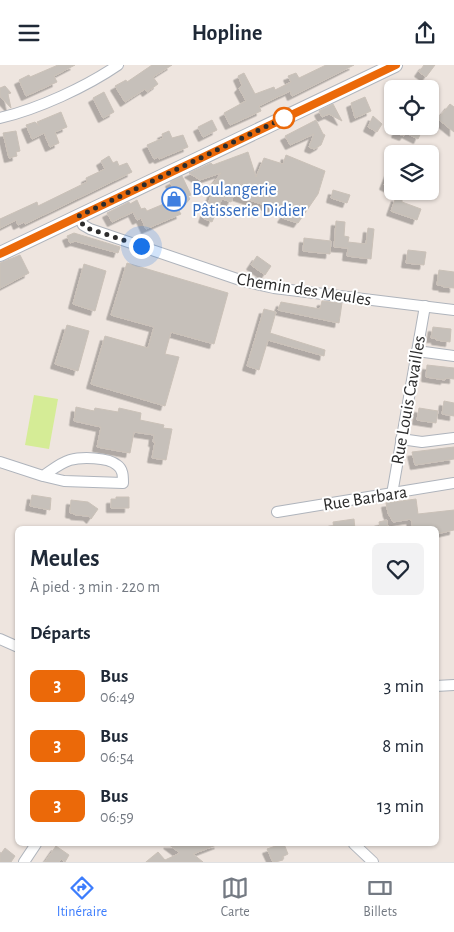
<!DOCTYPE html>
<html lang="fr">
<head>
<meta charset="utf-8">
<style>
	:root { --surface:#fff; --page:#f2f2f3; --text:#1f2937; --muted:#747a83; --line:#e0e1e3; --accent:#3d7dfd }
	body { margin:0; font-family:"Alegreya Sans",sans-serif; background:var(--page); color:var(--text); height:100vh; display:flex; flex-direction:column; font-size:19px; white-space:nowrap }
	* { box-sizing:border-box; margin:0 }
	p { font-size:16px; color:var(--muted) }
	.icon { flex:none; width:28px; height:28px; fill:none; stroke:currentColor; stroke-width:2; stroke-linecap:round; stroke-linejoin:round }
	.map { position:relative; flex:1; overflow:hidden }
	.panel { position:absolute; left:15px; top:461px; width:424px; height:320px; display:flex; flex-direction:column; background:var(--surface); border-radius:8px; box-shadow:0 1px 4px #0004 }
	.panel>* { flex:none }
	.badge { padding:0 10px; border-radius:8px; font-size:18px; line-height:32px }
	.buttons { position:absolute; left:384px; top:15px; display:grid; gap:10px }
	.buttons a { display:grid; place-items:center; width:55px; height:55px; border-radius:8px; background:var(--surface); box-shadow:0 1px 4px #0004; font-size:25px }
	.you { position:absolute; width:25px; height:25px; margin:-12px; border:4px solid #fff; border-radius:50%; background:#1a73e8; box-shadow:0 0 0 8px #1a73e833 }
	.map>.badge { position:absolute; translate:-50% -50%; box-shadow:0 0 0 2px #fff }
	h2 { padding:0 15px; font-size:19px; line-height:45px }
	.round { display:grid; place-items:center; flex:none; width:52px; height:52px; border-radius:8px; background:var(--page) }
	.overview { display:flex; align-items:center; justify-content:space-between; height:85px; padding:0 15px }
	h1 { font-size:24px; font-weight:700; line-height:38px }
	ul { padding:0; list-style:none }
	li { display:flex; align-items:center; gap:15px; height:60px; padding:0 15px }
	li div { flex:1 }
	li b { display:block; font-size:19px }
	li em { font-style:normal }
	li .badge { min-width:55px; font-weight:700; text-align:center }
	header { display:flex; justify-content:space-between; align-items:center; height:65px; padding:0 15px; background:var(--surface); font-size:22px; font-weight:700 }
	.tab-bar { display:flex; justify-content:space-around; align-items:center; height:70px; border-top:1px solid var(--line); background:var(--surface); font-size:14px; color:var(--muted) }
	.tab-bar a { display:grid; justify-items:center; gap:2px }
	.tab-bar .current { color:var(--accent) }
	.map>svg:first-child { display:block }
</style>
</head>
<body>
<header><svg class="icon" aria-label="menu" viewBox="0 0 24 24"><path d="M4 6h16M4 12h16M4 18h16"/></svg>Hopline<svg class="icon" aria-label="share" viewBox="0 0 24 24"><path d="M12 15V3M7 8l5-5 5 5M5 13v7h14v-7"/></svg></header>
<div class="map">
<svg width="454" height="797" viewBox="0 0 454 797">
	<defs>
		<filter id="shadow"><feDropShadow dx="-4.5" dy="4.5" stdDeviation="0" flood-color="#0004"/></filter>
	</defs>
	<rect width="100%" height="100%" fill="#eee5df"/>
	<polygon fill="#d5ec96" points="34,330 58,334 49,384 25,380"/>
	<g fill="#c6c0ba" stroke="#cac1b8" filter="url(#shadow)">
		<polygon points="58,0 75,0 54,11 57,17 26,31 19,15 29,10 30,12"/>
		<polygon points="152,0 172,0 153,12 158,19 147,27 145,24 125,37 115,21 126,15 127,17"/>
		<polygon points="326,0 354,0 292,31 290,26 269,36 259,41 261,46 230,60 224,48 246,36 239,23 242,20 238,11 244,8 255,29 274,22 275,25 291,17 288,11 296,8 299,13"/>
		<polygon points="424,0 435,0 426,12 419,7"/>
		<polygon points="5,21 11,28 8,29 11,43 0,31 0,23"/>
		<polygon points="104,27 114,47 103,53 93,33"/>
		<polygon points="365,32 371,46 355,53 351,38"/>
		<polygon points="333,39 342,56 329,49 322,52 319,46"/>
		<polygon points="450,39 454,42 454,67 438,54"/>
		<polygon points="61,47 67,62 55,67 59,78 50,82 44,68 32,74 26,60 35,57 39,61 37,57"/>
		<polygon points="373,51 382,59 377,67 368,62"/>
		<polygon points="212,55 217,65 203,72 198,62"/>
		<polygon points="316,55 323,69 325,70 321,80 314,84 309,82 314,69 290,80 285,71"/>
		<polygon points="393,61 424,61 418,74 406,68 404,71 396,68 398,64"/>
		<polygon points="16,66 20,86 16,87 17,91 9,93 3,68"/>
		<polygon points="169,66 172,73 183,70 188,82 159,94 158,92 154,94 147,80 163,73 162,69"/>
		<polygon points="248,87 256,112 264,93 283,99 286,90 325,106 318,129 298,158 282,153 286,147 234,130 231,137 222,134 212,157 203,153 212,128 213,124 210,123 221,108 200,115 189,108 211,98 213,100"/>
		<polygon points="109,91 113,98 117,96 119,101 127,98 132,107 25,159 24,157 18,160 16,155 0,163 0,154 37,137 38,141 87,117 86,113 105,104 101,96"/>
		<polygon points="392,100 392,124 384,120"/>
		<polygon points="182,111 191,130 188,131 190,134 179,146 181,149 146,164 141,153 137,155 133,147 112,157 107,148 129,137 130,139 137,135 141,144 145,143 147,146 178,133 170,117"/>
		<polygon points="333,125 350,130 347,138 331,133"/>
		<polygon points="396,132 402,135 402,137 421,144 417,155 391,146"/>
		<polygon points="336,156 345,157 344,171 349,172 348,177 366,179 368,163 374,164 371,194 347,191 348,183 334,182"/>
		<polygon points="74,168 120,182 118,188 75,176 70,178 67,171"/>
		<polygon points="304,173 331,176 330,189 303,186"/>
		<polygon points="408,185 426,187 424,200 406,198"/>
		<polygon points="20,190 29,208 0,223 0,198"/>
		<polygon points="257,191 271,201 265,210 251,200"/>
		<polygon points="127,198 228,228 214,279 171,267 165,289 179,292 165,341 91,319 105,271 148,283 154,262 111,250"/>
		<polygon points="84,199 106,206 95,246 73,239"/>
		<polygon points="439,205 454,207 454,223 443,222 444,221 437,220"/>
		<polygon points="322,236 342,238 339,258 278,245 281,237 320,244"/>
		<polygon points="264,244 276,247 270,268 325,285 324,291 268,275 259,305 247,301"/>
		<polygon points="67,260 89,266 78,306 55,299"/>
		<polygon points="433,262 451,264 450,277 436,275 436,273 431,273"/>
		<polygon points="427,300 454,303 454,314 445,313 445,315 426,312"/>
		<polygon points="444,336 454,338 454,351 442,349"/>
		<polygon points="76,342 94,346 95,343 118,347 119,343 141,348 140,355 164,360 163,363 172,364 166,395 152,393 155,377 153,377 154,370 134,367 130,388 97,382 101,362 74,356"/>
		<polygon points="419,343 438,346 436,358 417,355"/>
		<polygon points="454,382 454,394 415,400 412,387"/>
		<polygon points="32,430 51,433 50,445 30,441"/>
		<polygon points="116,432 129,432 129,443 111,443 111,434 116,434"/>
		<polygon points="416,434 418,449 454,445 454,465 436,469 436,464 413,464 411,454 393,457 388,448 386,438"/>
		<polygon points="71,435 88,437 98,444 91,454 88,451 75,450 75,449 70,448"/>
		<polygon points="354,454 355,464 334,464 333,457"/>
		<polygon points="387,455 388,464 380,464 379,457"/>
		<polygon points="168,779 219,779 193,789 203,797 146,797 158,787 165,795 180,788"/>
		<polygon points="281,779 284,779 288,789 282,792 283,795 273,797 267,784"/>
		<polygon points="56,781 69,790 65,797 61,794 59,797 45,797"/>
		<polygon points="5,783 15,791 11,797 0,797 0,790"/>
	</g>
	<g fill="none" stroke-linecap="round" stroke-linejoin="round">
		<g stroke="#afb4bc" stroke-width="12">
			<g id="minor">
				<path d="M0 53C38 44 86 22 118 0"/>
				<polyline points="79,151 83,160 90,164 243,216 274,223 454,245"/>
				<polyline points="417,286 454,291"/>
				<polyline points="401,374 422,377 454,373"/>
				<path d="M0 397 43 411 64 416 123 418C123 411 123 404 117 400 108 392 81 392 70 395 60 398 52 405 43 411"/>
				<polyline points="392,429 425,241"/>
				<polyline points="277,447 454,418"/>
				<polyline points="0,574 18,582"/>
				<polyline points="436,621 454,620"/>
				<polyline points="354,779 373,797"/>
				<polyline points="24,797 36,779"/>
			</g>
		</g>
		<g stroke="#afb4bc" stroke-width="16">
			<polyline id="secondary" points="0,189 395,0"/>
		</g>
		<use href="#minor" stroke="#fff" stroke-width="10"/>
		<use href="#secondary" stroke="#fff" stroke-width="14"/>
	</g>
	<g fill="none" stroke-linecap="round" stroke-linejoin="round">
		<g stroke="#fff" stroke-width="11">
			<polyline id="line" points="0,189 396,0"/>
		</g>
		<use href="#line" stroke="#eb6909" stroke-width="8"/>
		<polyline stroke="#2c2c2c" stroke-width="5" stroke-dasharray="0 9" points="141,181 90,164 83,160 79,151 284,53"/>
	</g>
	<defs>
		<g id="shop-ring" transform="scale(1.25)"><circle r="9.5" fill="#fff" stroke="#3f7fe0" stroke-width="1.5"/><path d="M-5-2.5h2.3a2.7 3.5 0 0 1 5.4 0H5L5.5 6h-11ZM-1.5-2.5h3a1.5 2.3 0 0 0-3 0Z" fill="#3f7fe0"/></g>
	</defs>
	<g fill-rule="evenodd">
		<use href="#shop-ring" x="174" y="134"/>
	</g>
	<circle fill="#fff" stroke="#eb6909" stroke-width="2.5" cx="284" cy="53" r="10"/>
	<g text-anchor="middle" stroke-width="4" stroke-linejoin="round" paint-order="stroke">
		<g font-size="18" fill="#366cbe" stroke="#fff" text-anchor="start">
			<text x="192" y="130">Boulangerie<tspan x="192" dy="21">Pâtisserie Didier</tspan></text>
		</g>
		<g font-size="18" fill="#2c2c2c" stroke="#fff">
			<text transform="translate(304 224) rotate(9)" y="6">Chemin des Meules</text>
			<text transform="translate(408 335) rotate(-80)" y="6">Rue Louis Cavailles</text>
			<text transform="translate(365 433) rotate(-9)" y="6">Rue Barbara</text>
		</g>
	</g>
</svg>
<div class="buttons">
<a><svg class="icon" aria-label="locate" viewBox="0 0 24 24"><circle cx="12" cy="12" r="6"/><path d="M12 2v4M12 18v4M2 12h4M18 12h4"/></svg></a>
<a><svg class="icon" aria-label="layers" viewBox="0 0 24 24"><path d="M12 4l9 5-9 5-9-5zM3 14l9 5 9-5"/></svg></a>
</div>
<div class="you" style="left:141px;top:181px"></div>
<section class="panel">
<div class="overview"><div><h1>Meules</h1><p>À pied · 3 min · 220 m</p></div><a class="round"><svg class="icon" aria-label="heart" viewBox="0 0 24 24"><path d="M12 20l-8-8c-3-5 5-10 8-4 3-6 11-1 8 4z"/></svg></a></div>
<h2>Départs</h2>
<ul>
<li><span class="badge" style="background:#eb6909;color:#fff">3</span><div><b>Bus</b><p>06:49</p></div><em>3 min</em></li>
<li><span class="badge" style="background:#eb6909;color:#fff">3</span><div><b>Bus</b><p>06:54</p></div><em>8 min</em></li>
<li><span class="badge" style="background:#eb6909;color:#fff">3</span><div><b>Bus</b><p>06:59</p></div><em>13 min</em></li>
</ul>
</section>
</div>
<nav class="tab-bar">
<a class="current"><svg class="icon" aria-label="directions" viewBox="0 0 24 24"><path d="M12 3l9 9-9 9-9-9zM9 14v-3h6M13 9l2 2-2 2"/></svg>Itinéraire</a>
<a><svg class="icon" aria-label="map" viewBox="0 0 24 24"><path d="M3 6l6-2 6 2 6-2v14l-6 2-6-2-6 2zM9 4v14M15 6v14"/></svg>Carte</a>
<a><svg class="icon" aria-label="tickets" viewBox="0 0 24 24"><path d="M3 7h18v10H3zM15 7v10"/></svg>Billets</a>
</nav>
</body>
</html>
